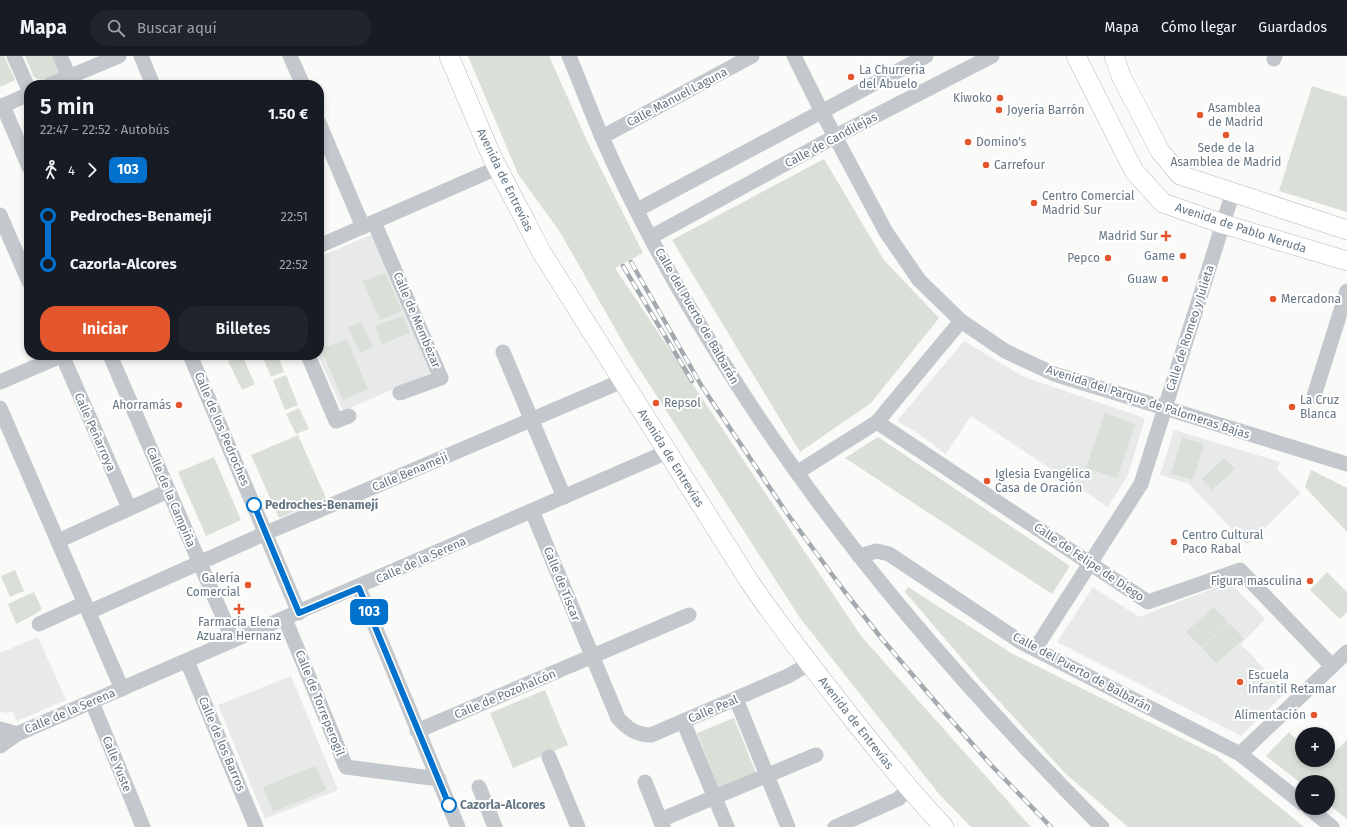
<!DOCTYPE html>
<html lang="es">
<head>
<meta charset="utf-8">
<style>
	:root { --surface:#171b24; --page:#20242c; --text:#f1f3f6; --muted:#9ea1a6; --line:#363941; --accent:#e4572e }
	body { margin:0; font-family:"Fira Sans",sans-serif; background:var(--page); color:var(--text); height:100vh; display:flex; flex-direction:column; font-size:15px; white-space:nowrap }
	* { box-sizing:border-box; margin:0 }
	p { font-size:13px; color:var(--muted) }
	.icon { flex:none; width:22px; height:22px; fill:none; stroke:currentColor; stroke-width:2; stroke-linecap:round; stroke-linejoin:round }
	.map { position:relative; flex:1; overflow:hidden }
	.details { position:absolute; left:24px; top:24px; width:300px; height:280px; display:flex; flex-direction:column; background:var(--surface); border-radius:16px; box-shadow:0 2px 6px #0003 }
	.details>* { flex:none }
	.badge { padding:0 8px; border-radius:6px; font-size:14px; line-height:26px }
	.buttons { position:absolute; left:1295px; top:671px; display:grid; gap:8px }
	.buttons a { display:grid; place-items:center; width:40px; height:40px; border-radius:50%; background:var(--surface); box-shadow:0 2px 6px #0003; font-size:20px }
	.map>.badge { position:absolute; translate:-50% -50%; box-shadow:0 0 0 2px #fff }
	.legs { display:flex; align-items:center; gap:6px; height:44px; padding:0 16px; font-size:13px }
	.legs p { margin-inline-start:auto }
	.head { display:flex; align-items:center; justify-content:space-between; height:68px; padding:0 16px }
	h1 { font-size:22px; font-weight:600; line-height:30px }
	.cta { display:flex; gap:8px; margin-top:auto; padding:8px 16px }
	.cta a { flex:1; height:46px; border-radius:16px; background:var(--accent); color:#fff; font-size:16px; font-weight:600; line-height:46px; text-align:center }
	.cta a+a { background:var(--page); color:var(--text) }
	ul { padding:0 16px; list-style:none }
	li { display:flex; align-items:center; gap:14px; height:48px; font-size:15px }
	li i { display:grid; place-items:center; width:6px; height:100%; margin:0 5px; background:currentColor }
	li i::after { content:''; width:10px; height:10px; margin:-5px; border:3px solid; border-radius:50%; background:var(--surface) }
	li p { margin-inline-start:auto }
	li:first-child i { background:linear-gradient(#0000 50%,currentColor 0) }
	li:last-child i { background:linear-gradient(currentColor 50%,#0000 0) }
	header { display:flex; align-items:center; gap:24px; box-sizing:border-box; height:56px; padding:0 20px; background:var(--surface); border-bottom:1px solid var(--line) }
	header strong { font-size:19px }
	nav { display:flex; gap:22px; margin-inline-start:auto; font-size:14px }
	.search { width:280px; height:36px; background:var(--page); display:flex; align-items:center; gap:10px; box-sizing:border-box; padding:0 14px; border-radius:16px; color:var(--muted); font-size:15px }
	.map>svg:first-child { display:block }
</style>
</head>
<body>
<header>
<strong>Mapa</strong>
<div class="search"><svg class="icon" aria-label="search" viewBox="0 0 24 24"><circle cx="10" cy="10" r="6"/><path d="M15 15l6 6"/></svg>Buscar aquí</div>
<nav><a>Mapa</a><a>Cómo llegar</a><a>Guardados</a></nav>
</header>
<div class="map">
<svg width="1347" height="771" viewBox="0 0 1347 771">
	<rect width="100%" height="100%" fill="#fafaf8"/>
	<g fill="#e8e9e9">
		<polygon points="373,178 433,316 343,355 318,299 319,201"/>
		<polygon points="964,285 1024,321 1145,362 1128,419 1108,451 971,360 946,398 919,378 897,365"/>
		<polygon points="1174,374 1280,406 1277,413 1301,437 1247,489 1189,428 1160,419"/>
		<polygon points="1230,526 1265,563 1241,588 1286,636 1241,680 1057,586 1093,531 1139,561"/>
		<polygon points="38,581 66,644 17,665 12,655 6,657 0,655 0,597"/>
		<polygon points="291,620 338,734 265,763 218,649"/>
	</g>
	<g fill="#dadfd7">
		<polygon points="0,0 4,0 15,24 0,31"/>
		<polygon points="25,0 58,0 61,16 41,24 34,21"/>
		<polygon points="468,0 549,0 588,87 643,197 615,212 861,580 1031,771 971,771 939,738 800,562 629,297 560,176 518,118"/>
		<polygon points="1312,30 1347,41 1347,156 1279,135"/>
		<polygon points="824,103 884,204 939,262 871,347 800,396 672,184"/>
		<polygon points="385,217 402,255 380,264 363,225"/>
		<polygon points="403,260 410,277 382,288 375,270"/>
		<polygon points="361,266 373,291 360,297 348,271"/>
		<polygon points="347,283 368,333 343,344 321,293"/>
		<polygon points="242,299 255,328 242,334 228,305"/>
		<polygon points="262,299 278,299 284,316 271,321"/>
		<polygon points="286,319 298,349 285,354 273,324"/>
		<polygon points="299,352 309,373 296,378 286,358"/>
		<polygon points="1105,357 1135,368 1117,422 1086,412"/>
		<polygon points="298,379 326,442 279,462 251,399"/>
		<polygon points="878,381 1070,510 1052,538 845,402"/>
		<polygon points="1182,381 1204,388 1193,424 1171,418"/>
		<polygon points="214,401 241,464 206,480 178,416"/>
		<polygon points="1224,402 1235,413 1212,434 1202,423"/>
		<polygon points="1311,414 1347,432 1347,476 1305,431"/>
		<polygon points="15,514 24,535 10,541 1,520"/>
		<polygon points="1327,516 1347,536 1347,556 1340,563 1310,534"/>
		<polygon points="908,531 1011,597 1217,700 1304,771 1128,771 1067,719 987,632 905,536"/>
		<polygon points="34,536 42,553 32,560 16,568 8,548"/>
		<polygon points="1214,551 1228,567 1201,591 1186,576"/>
		<polygon points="1229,567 1244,583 1216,607 1202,592"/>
		<polygon points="545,634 568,689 513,712 490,657"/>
		<polygon points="734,662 756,717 719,732 697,677"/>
		<polygon points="1289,676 1302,690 1302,704 1315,704 1320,709 1328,704 1328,702 1347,684 1347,763 1328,748 1328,726 1302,726 1302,728 1266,700"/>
		<polygon points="316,710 326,734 273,756 263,731"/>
	</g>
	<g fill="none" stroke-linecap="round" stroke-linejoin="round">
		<g stroke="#b5babe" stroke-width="20">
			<g id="major">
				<path d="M449 0 492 101 542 197 749 525C779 569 811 610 844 652 876 693 908 733 944 771"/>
				<polyline points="1076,0 1134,115 1163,147 1223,168 1347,205"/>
				<polyline points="1114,0 1121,20 1160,95 1180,119 1347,174"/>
			</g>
		</g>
		<g stroke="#c3c8cc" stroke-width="15">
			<polyline points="14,0 29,34"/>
			<polyline points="60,0 73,29"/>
			<polyline points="141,0 153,29"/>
			<polyline points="290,0 303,29"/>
			<path d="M569 0C580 26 590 53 601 79 639 167 688 253 740 333 843 493 968 636 1102 771"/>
			<polyline points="794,0 822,56 886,176 919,224 961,265 1005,295 1054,318 1347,408"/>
			<polyline points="1274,3 1275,0"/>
			<polyline points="49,29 119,0"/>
			<polyline points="3,50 29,111"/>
			<polyline points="0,51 29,38"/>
			<polyline points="319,67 363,171"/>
			<polyline points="602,81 752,0"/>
			<polyline points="637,154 926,0"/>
			<polyline points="0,159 29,226"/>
			<polyline points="374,166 441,322 400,337"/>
			<polyline points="651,181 836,80 992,0"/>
			<polyline points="319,190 497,112"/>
			<polyline points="503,296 564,441"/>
			<polyline points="62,299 129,452"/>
			<polyline points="110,299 233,584"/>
			<polyline points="190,299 299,557"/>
			<polyline points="308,299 336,365 349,360"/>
			<polyline points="0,326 63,299"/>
			<polyline points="1314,340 1347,235"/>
			<polyline points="0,352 122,633"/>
			<polyline points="877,366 1148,546 1240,514 1332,610"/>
			<polyline points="798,416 877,366 961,265"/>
			<path d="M532 455 618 662C627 672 636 679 651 679L788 620 809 608"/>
			<polyline points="58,485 168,435"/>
			<polyline points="859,500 877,495 889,498 1021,586 1240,698 1302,747"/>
			<polyline points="359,532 458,771"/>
			<polyline points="89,556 266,477 622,325"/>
			<polyline points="285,563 346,711 439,723"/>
			<polyline points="39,568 85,547"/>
			<polyline points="1035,593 1141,428 1233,136"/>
			<polyline points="187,605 256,771"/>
			<polyline points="736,643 788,771"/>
			<polyline points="92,646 143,771"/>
			<polyline points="683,665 727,771"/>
			<polyline points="0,673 17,678"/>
			<polyline points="417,675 689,559"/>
			<path d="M0 690 17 678C234 584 451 491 667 396"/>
			<polyline points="1240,698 1347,596"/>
			<polyline points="549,701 578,771"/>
			<polyline points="645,726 663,771"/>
			<polyline points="479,731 495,771"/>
			<polyline points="1309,752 1332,771"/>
			<polyline points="660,764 816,699"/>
			<polyline points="835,771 898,743 909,733"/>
		</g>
		<use href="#major" stroke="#fff" stroke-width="19"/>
		<g stroke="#a2aab0" stroke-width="4.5">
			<g id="rail">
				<polyline points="631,206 701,329 786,456 845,536 882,583 945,657 992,710 1051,771"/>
				<polyline points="623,210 692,325"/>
			</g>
		</g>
		<use href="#rail" stroke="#fff" stroke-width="3" stroke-dasharray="9" stroke-linecap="butt"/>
	</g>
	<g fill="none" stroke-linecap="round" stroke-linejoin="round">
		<g stroke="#fff" stroke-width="9">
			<polyline id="line-1" points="254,449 299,557 359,532 449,749"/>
		</g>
		<use href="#line-1" stroke="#0072ce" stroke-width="6"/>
	</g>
	<g fill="#e4572e" stroke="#fff" stroke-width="1.5">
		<circle cx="851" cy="21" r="4"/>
		<circle cx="1000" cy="42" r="4"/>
		<circle cx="999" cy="54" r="4"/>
		<circle cx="1200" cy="59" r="4"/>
		<circle cx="1226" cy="79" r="4"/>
		<circle cx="968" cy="86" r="4"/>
		<circle cx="986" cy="109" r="4"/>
		<circle cx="1034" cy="147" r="4"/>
		<path d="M1164 174h4v4h4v4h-4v4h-4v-4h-4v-4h4z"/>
		<circle cx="1183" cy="200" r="4"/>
		<circle cx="1108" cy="202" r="4"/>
		<circle cx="1165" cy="223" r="4"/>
		<circle cx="1273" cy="243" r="4"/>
		<circle cx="656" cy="347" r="4"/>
		<circle cx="179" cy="349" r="4"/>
		<circle cx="1292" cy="351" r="4"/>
		<circle cx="987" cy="425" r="4"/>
		<circle cx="1174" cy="486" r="4"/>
		<circle cx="1310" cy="525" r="4"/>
		<circle cx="248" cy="529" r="4"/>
		<path d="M237 547h4v4h4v4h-4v4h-4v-4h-4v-4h4z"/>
		<circle cx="1240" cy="626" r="4"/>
		<circle cx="1314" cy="659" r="4"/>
	</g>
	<g fill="#fff" stroke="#0072ce" stroke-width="2">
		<circle cx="254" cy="449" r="7"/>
		<circle cx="449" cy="749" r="7"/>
	</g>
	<g text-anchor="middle" stroke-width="4" stroke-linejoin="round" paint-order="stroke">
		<g font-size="12" fill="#657683" stroke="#fff" text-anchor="start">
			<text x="859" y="18">La Churrería<tspan x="859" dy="14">del Abuelo</tspan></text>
			<text x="992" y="46" text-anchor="end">Kiwoko</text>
			<text x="1208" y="56">Asamblea<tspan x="1208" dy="14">de Madrid</tspan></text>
			<text x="1007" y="58">Joyería Barrón</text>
			<text x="976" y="90">Domino's</text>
			<text x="1226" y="96" text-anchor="middle">Sede de la<tspan x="1226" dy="14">Asamblea de Madrid</tspan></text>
			<text x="994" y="113">Carrefour</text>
			<text x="1042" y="144">Centro Comercial<tspan x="1042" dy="14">Madrid Sur</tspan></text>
			<text x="1158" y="184" text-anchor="end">Madrid Sur</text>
			<text x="1175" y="204" text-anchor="end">Game</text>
			<text x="1100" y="206" text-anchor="end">Pepco</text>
			<text x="1157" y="227" text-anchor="end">Guaw</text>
			<text x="1281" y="247">Mercadona</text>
			<text x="1300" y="348">La Cruz<tspan x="1300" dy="14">Blanca</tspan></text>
			<text x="664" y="351">Repsol</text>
			<text x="171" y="353" text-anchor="end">Ahorramás</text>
			<text x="995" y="422">Iglesia Evangélica<tspan x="995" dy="14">Casa de Oración</tspan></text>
			<text x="1182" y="483">Centro Cultural<tspan x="1182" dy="14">Paco Rabal</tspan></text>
			<text x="240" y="526" text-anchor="end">Galería<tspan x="240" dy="14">Comercial</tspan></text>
			<text x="1302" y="529" text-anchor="end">Figura masculina</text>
			<text x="239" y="570" text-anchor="middle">Farmacia Elena<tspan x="239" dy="14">Azuara Hernanz</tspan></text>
			<text x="1248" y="623">Escuela<tspan x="1248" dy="14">Infantil Retamar</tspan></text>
			<text x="1306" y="663" text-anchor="end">Alimentación</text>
		</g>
		<g font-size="12" fill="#657683" stroke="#fff">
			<text transform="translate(677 41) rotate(-28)" y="4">Calle Manuel Laguna</text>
			<text transform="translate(831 84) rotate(-28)" y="4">Calle de Candilejas</text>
			<text transform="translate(505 124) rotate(64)" y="4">Avenida de Entrevías</text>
			<text transform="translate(1241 172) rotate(18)" y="4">Avenida de Pablo Neruda</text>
			<text transform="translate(697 260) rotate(60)" y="4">Calle del Puerto de Balbarán</text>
			<text transform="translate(417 264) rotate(67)" y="4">Calle de Membézar</text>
			<text transform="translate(1190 272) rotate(-72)" y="4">Calle de Romeo y Julieta</text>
			<text transform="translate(1148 346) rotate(18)" y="4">Avenida del Parque de Palomeras Bajas</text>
			<text transform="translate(222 373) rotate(67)" y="4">Calle de los Pedroches</text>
			<text transform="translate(95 376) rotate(66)" y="4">Calle Peñarroya</text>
			<text transform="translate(671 402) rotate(58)" y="4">Avenida de Entrevías</text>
			<text transform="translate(410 416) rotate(-23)" y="4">Calle Benamejí</text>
			<text transform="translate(171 441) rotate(67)" y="4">Calle de la Campiña</text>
			<text transform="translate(421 504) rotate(-24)" y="4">Calle de la Serena</text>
			<text transform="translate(1089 506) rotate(34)" y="4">Calle de Felipe de Diego</text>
			<text transform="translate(562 528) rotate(68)" y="4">Calle de Tíscar</text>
			<text transform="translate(1082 616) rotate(28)" y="4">Calle del Puerto de Balbarán</text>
			<text transform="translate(505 638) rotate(-23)" y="4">Calle de Pozohalcón</text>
			<text transform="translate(320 647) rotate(68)" y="4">Calle de Torreperogil</text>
			<text transform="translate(713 653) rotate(-23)" y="4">Calle Peal</text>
			<text transform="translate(70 655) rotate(-23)" y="4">Calle de la Serena</text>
			<text transform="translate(856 667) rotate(52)" y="4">Avenida de Entrevías</text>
			<text transform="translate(222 688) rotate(67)" y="4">Calle de los Barros</text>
			<text transform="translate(117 708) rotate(68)" y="4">Calle Yuste</text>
		</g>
		<g font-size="12" font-weight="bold" fill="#657683" stroke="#fff" text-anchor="start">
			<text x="265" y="453">Pedroches-Benamejí</text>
			<text x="460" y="753">Cazorla-Alcores</text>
		</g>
	</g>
</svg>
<div class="buttons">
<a>+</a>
<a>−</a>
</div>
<b class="badge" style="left:369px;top:556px;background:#0072ce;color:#fff">103</b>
<section class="details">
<div class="head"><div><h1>5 min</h1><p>22:47 – 22:52 · Autobús</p></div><b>1.50 €</b></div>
<div class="legs"><svg class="icon" aria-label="walk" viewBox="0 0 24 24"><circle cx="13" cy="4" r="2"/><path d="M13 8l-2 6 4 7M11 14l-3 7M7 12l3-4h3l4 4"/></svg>4<svg class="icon" aria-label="forward" viewBox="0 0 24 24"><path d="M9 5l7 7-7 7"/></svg><b class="badge" style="background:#0072ce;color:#fff">103</b></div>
<ul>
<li><i style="color:#0072ce"></i><b>Pedroches-Benamejí</b><p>22:51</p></li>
<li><i style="color:#0072ce"></i><b>Cazorla-Alcores</b><p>22:52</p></li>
</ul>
<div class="cta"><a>Iniciar</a><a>Billetes</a></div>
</section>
</div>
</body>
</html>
